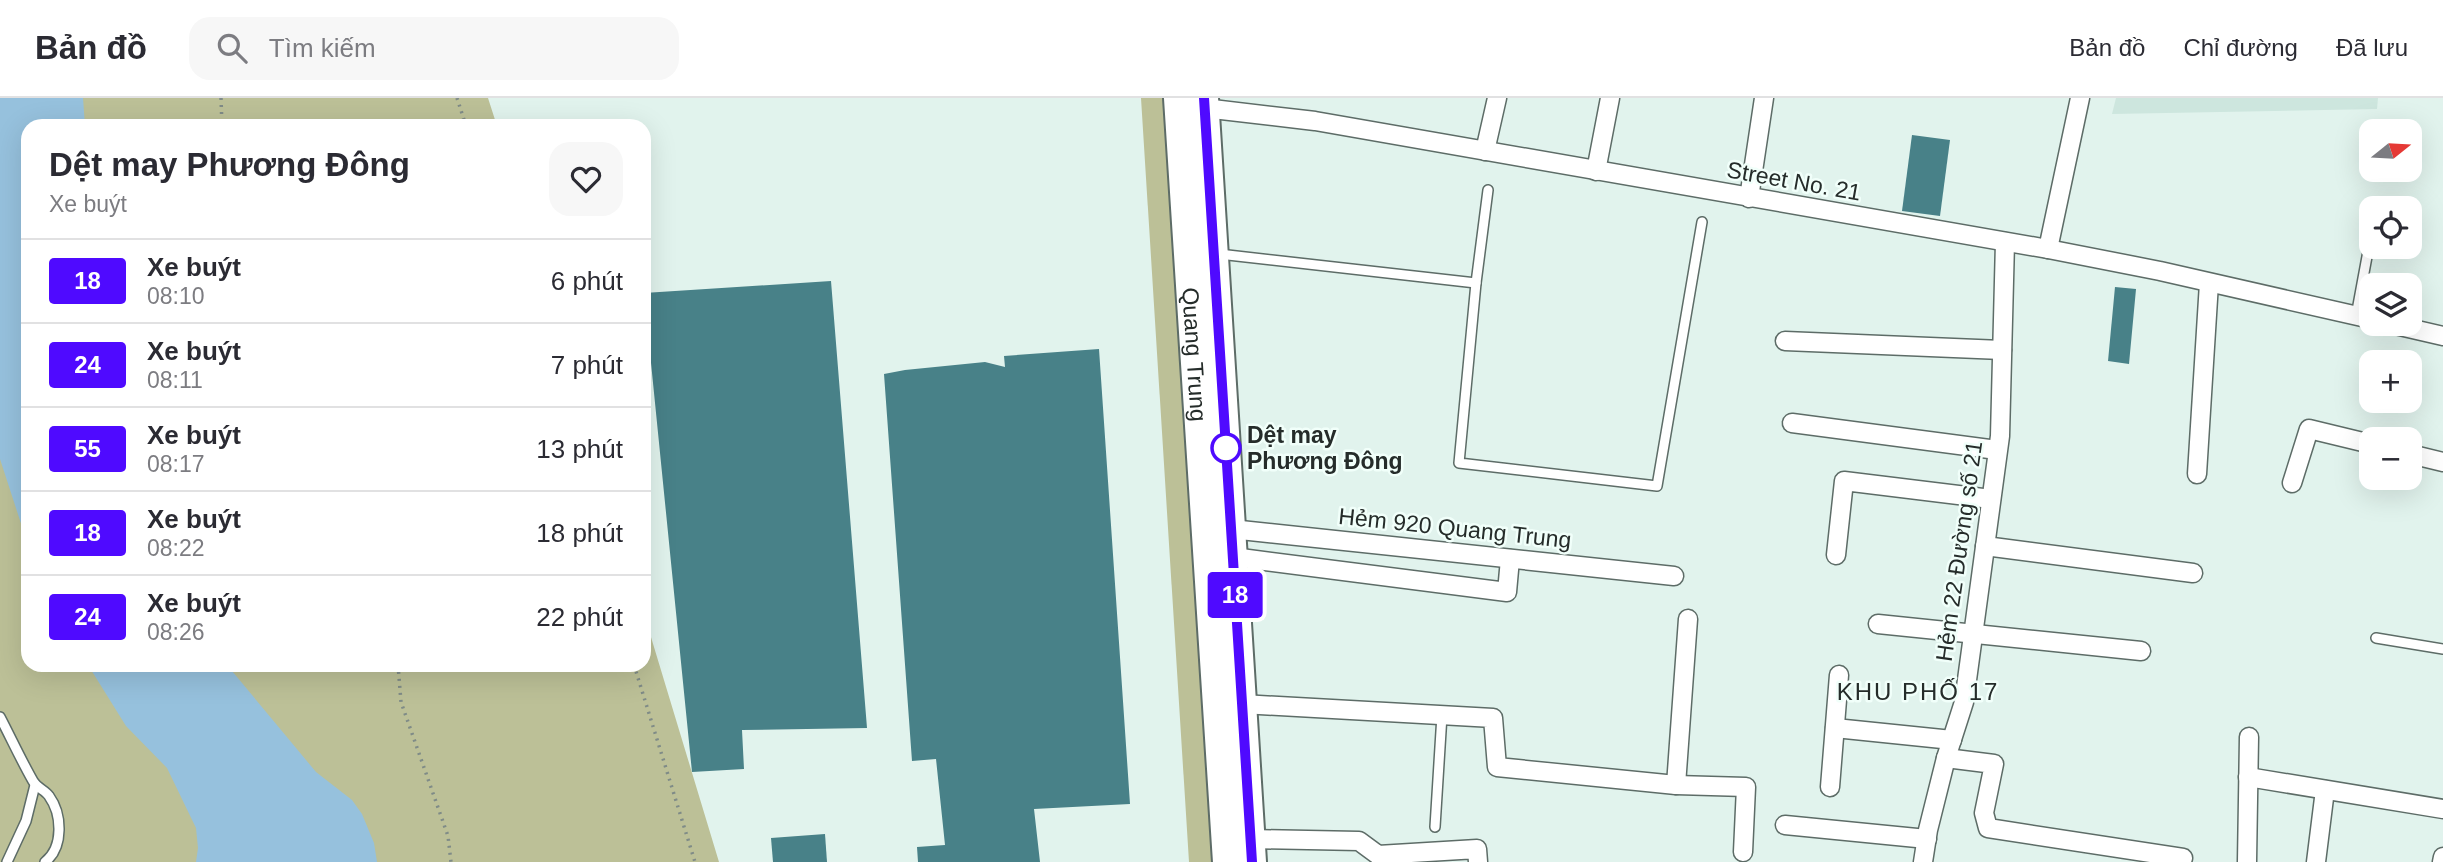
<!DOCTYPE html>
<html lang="vi">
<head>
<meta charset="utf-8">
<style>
	:root { --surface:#fff; --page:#f7f7f7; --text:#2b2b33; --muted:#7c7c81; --line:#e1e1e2 }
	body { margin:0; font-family:Arial,sans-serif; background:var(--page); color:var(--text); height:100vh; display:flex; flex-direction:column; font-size:26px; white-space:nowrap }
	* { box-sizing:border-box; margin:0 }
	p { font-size:23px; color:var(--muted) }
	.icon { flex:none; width:38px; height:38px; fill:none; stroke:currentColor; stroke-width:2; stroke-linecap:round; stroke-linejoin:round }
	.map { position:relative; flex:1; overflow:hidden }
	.details { position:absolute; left:21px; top:21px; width:630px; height:553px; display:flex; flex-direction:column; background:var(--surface); border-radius:21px; box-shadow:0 7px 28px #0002 }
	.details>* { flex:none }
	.badge { padding:0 14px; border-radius:5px; font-size:24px; line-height:46px }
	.needle { width:46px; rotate:72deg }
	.tools { position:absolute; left:2359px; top:21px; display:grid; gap:14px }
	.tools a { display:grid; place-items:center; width:63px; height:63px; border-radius:14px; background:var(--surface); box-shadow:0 7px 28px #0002; font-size:35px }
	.map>.badge { position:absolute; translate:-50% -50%; box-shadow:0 0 0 4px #fff }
	.round { display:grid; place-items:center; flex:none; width:74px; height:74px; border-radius:21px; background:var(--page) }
	.summary { display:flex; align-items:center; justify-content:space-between; height:119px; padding:0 28px }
	h1 { font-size:33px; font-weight:800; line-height:52px }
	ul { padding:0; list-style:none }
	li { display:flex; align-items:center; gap:21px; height:84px; padding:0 28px; border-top:2px solid var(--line) }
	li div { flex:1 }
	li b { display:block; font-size:26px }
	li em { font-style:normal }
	li .badge { min-width:77px; font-weight:700; text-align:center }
	header { display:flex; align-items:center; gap:42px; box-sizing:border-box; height:98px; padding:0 35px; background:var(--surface); border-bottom:2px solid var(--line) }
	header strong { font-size:33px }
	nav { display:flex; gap:38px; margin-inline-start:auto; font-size:24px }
	.search { width:490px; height:63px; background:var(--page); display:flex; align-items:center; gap:18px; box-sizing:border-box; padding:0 24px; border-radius:21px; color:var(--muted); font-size:26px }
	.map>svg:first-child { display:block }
</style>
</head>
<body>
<header>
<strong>Bản đồ</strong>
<div class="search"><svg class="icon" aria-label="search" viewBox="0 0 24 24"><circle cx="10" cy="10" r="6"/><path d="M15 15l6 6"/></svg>Tìm kiếm</div>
<nav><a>Bản đồ</a><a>Chỉ đường</a><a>Đã lưu</a></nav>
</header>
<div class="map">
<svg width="2443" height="764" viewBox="0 0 2443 764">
	<rect width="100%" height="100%" fill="#e1f3ed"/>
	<polygon fill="#cde6de" points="2116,0 2378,0 2377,11 2112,16"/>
	<g fill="#bcc097">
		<polygon points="0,0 488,0 497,28 28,28 28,567 644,567 644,516 719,764 0,764"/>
		<polygon points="1141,0 1167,0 1216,764 1189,764"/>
	</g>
	<g fill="#96c1dd">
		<polygon points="0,0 83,0 85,28 28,28 28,447 0,361"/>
		<polygon points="88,567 227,567 316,674 352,702 362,716 374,745 377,764 196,764 198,750 196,730 167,670 126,628"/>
	</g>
	<g fill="#488188">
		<polygon points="1912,37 1950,42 1940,118 1902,113"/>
		<polygon points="831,183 867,630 742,632 744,671 692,674 644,195"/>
		<polygon points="2115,189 2136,191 2129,266 2108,263"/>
		<polygon points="1099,251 1130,706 1034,711 1040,764 918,764 917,749 945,747 936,661 912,663 884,276 905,272 985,264 1005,269 1004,258"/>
		<polygon points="825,736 827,764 773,764 771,740"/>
	</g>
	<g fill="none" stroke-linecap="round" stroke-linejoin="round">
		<g stroke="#5d6c67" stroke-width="12">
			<g id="service">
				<polyline points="1488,92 1476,185 1459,365 1657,388 1702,124"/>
				<polyline points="1219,156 1476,185"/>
				<polyline points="2356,218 2371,137"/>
				<polyline points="2376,540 2443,551"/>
				<path d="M0 619C11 640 21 662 33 683 37 690 45 692 49 698 62 716 64 749 45 764"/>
				<polyline points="1435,729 1442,617"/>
				<polyline points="7,764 26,723 35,687"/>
			</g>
		</g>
		<g stroke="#5d6c67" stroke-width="21">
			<g id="minor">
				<polyline points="1204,10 1315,23 2048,151 2160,173 2371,221"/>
				<polyline points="1485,53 1497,0"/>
				<polyline points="1596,73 1610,0"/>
				<polyline points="1749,100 1764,0"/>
				<polyline points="2048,151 2080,0"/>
				<polyline points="2391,226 2443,238"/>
				<polyline points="1785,243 2002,252"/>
				<polyline points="1792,325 1997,352"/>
				<polyline points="2410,356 2443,364"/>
				<polyline points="2197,376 2209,185"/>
				<polyline points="2292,385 2309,331 2371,346"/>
				<polyline points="1231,431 1674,478"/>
				<polyline points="1985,448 2193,475"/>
				<polyline points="1836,457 1844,383 1991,401"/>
				<polyline points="1233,459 1507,494 1510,461"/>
				<polyline points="1878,526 2141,553"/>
				<polyline points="1242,606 1493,620 1497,669 1676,687 1746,689 1743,754"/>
				<polyline points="1835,630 1952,642"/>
				<polyline points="1946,660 1994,666 1984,715 1988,730 2183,760"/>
				<polyline points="2248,679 2443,711"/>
				<polyline points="1676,687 1688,521"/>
				<polyline points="1830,689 1839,577"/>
				<polyline points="1785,727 1927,741"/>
				<polyline points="1251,741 1359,743 1378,757 1477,751 1478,764"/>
				<polyline points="1923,764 1928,732 1946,660 1964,604 2000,338 2005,144"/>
				<polyline points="2247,764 2249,639"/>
				<polyline points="2316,764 2325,692"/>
				<polyline points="2442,764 2443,759"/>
			</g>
		</g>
		<g stroke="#5d6c67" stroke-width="32">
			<g id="primary">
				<path id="s1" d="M1178 0 1227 764"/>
				<polyline points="1204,0 1252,764"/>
			</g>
		</g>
		<g stroke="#7f8b87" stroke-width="3.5" stroke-dasharray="2 5" stroke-linecap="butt">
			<polyline points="221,0 222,28"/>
			<polyline points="457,0 466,28"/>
			<polyline points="398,567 401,604 448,738 451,764"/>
			<polyline points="634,567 695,764"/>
		</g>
		<use href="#service" stroke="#fff" stroke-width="9"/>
		<use href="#minor" stroke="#fff" stroke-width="18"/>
		<use href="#primary" stroke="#fff" stroke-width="28"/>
	</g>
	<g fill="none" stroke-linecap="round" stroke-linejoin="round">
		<g stroke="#fff" stroke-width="16">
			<polyline id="line" points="1204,0 1252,764"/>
		</g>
		<use href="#line" stroke="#4f0aff" stroke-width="10"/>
	</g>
	<circle fill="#fff" stroke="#4f0aff" stroke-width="3.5" cx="1226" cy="350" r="14"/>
	<g text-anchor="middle" stroke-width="5" stroke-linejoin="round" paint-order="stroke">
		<g font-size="23" fill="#252c2a" stroke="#f1fffa">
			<text transform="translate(1794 83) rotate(10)" y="8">Street No. 21</text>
			<text dy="8" stroke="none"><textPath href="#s1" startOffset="257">Quang Trung</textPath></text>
			<text transform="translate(1455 430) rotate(6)" y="8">Hẻm 920 Quang Trung</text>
			<text transform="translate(1959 453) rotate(-82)" y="8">Hẻm 22 Đường số 21</text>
		</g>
		<g font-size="23" font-weight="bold" fill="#252c2a" stroke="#f1fffa" text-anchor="start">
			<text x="1247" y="345">Dệt may<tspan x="1247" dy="26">Phương Đông</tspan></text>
		</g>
		<g font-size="24" letter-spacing="2" fill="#252c2a" stroke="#f1fffa">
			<text x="1918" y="602">KHU PHỐ 17</text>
		</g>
	</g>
</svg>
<div class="tools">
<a><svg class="needle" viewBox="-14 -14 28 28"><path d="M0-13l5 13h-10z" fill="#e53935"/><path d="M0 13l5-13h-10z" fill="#7c7c81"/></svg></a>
<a><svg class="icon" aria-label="locate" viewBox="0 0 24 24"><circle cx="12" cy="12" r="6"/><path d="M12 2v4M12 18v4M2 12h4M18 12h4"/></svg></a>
<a><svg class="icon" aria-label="layers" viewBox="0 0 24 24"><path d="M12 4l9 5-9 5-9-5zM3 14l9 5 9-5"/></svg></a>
<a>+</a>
<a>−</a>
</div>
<b class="badge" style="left:1235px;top:497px;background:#4f0aff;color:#fff">18</b>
<section class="details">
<div class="summary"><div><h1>Dệt may Phương Đông</h1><p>Xe buýt</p></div><a class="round"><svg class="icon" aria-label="heart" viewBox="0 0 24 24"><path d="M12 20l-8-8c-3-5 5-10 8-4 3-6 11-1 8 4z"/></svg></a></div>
<ul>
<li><span class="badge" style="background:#4f0aff;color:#fff">18</span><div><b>Xe buýt</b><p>08:10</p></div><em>6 phút</em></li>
<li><span class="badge" style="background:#4f0aff;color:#fff">24</span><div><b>Xe buýt</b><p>08:11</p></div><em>7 phút</em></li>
<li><span class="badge" style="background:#4f0aff;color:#fff">55</span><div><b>Xe buýt</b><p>08:17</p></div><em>13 phút</em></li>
<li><span class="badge" style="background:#4f0aff;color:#fff">18</span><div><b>Xe buýt</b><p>08:22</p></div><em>18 phút</em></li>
<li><span class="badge" style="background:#4f0aff;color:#fff">24</span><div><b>Xe buýt</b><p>08:26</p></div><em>22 phút</em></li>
</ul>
</section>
</div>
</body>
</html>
